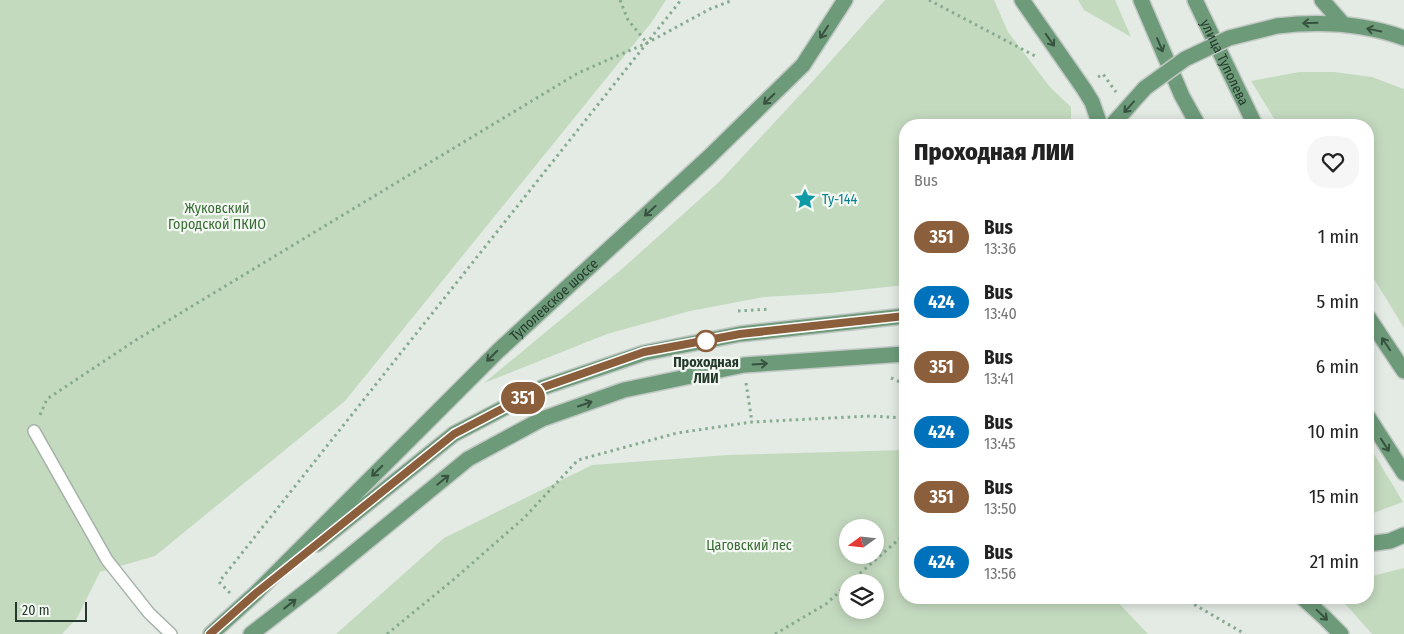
<!DOCTYPE html>
<html lang="en">
<head>
<meta charset="utf-8">
<style>
	:root { --surface:#fff; --page:#f6f6f6; --text:#222; --muted:#767676 }
	body { margin:0; font-family:"Fira Sans Condensed",sans-serif; background:var(--page); color:var(--text); height:100vh; display:flex; flex-direction:column; font-size:19px; white-space:nowrap }
	* { box-sizing:border-box; margin:0 }
	p { font-size:16px; color:var(--muted) }
	.icon { flex:none; width:28px; height:28px; fill:none; stroke:currentColor; stroke-width:2; stroke-linecap:round; stroke-linejoin:round }
	.map { position:relative; flex:1; overflow:hidden }
	.details { position:absolute; left:899px; top:119px; width:475px; height:485px; display:flex; flex-direction:column; background:var(--surface); border-radius:20px; box-shadow:0 2px 12px #0003 }
	.details>* { flex:none }
	.badge { padding:0 10px; border-radius:16px; font-size:18px; line-height:32px }
	.needle { width:32px; rotate:255deg }
	.buttons { position:absolute; left:839px; top:519px; display:grid; gap:10px }
	.buttons a { display:grid; place-items:center; width:45px; height:45px; border-radius:50%; background:var(--surface); box-shadow:0 2px 12px #0003; font-size:25px }
	.scale { position:absolute; left:15px; bottom:12px; width:72px; box-sizing:border-box; padding-left:5px; border:2px solid #253a2b; border-top:0; font-size:14px; line-height:18px; white-space:nowrap; color:#253a2b; -webkit-text-stroke:4px #f3f8f3; paint-order:stroke }
	.map>.badge { position:absolute; translate:-50% -50%; box-shadow:0 0 0 2px #fff }
	.round { display:grid; place-items:center; flex:none; width:52px; height:52px; border-radius:20px; background:var(--page) }
	.head { display:flex; align-items:center; justify-content:space-between; height:85px; padding:0 15px }
	h1 { font-size:24px; font-weight:800; line-height:38px }
	ul { padding:0; list-style:none }
	li { display:flex; align-items:center; gap:15px; height:65px; padding:0 15px }
	li div { flex:1 }
	li b { display:block; font-size:19px }
	li em { font-style:normal }
	li .badge { min-width:55px; font-weight:700; text-align:center }
	.map>svg:first-child { display:block }
</style>
</head>
<body>
<div class="map">
<svg width="1404" height="634" viewBox="0 0 1404 634">
	<rect width="100%" height="100%" fill="#e3ebe4"/>
	<g fill="#c4dabf" fill-rule="evenodd">
		<polygon points="0,0 666,0 651,23 345,401 155,556 100,572 77,618 62,634 0,634"/>
		<polygon points="885,0 994,0 1008,32 1050,87 1071,107 1071,125 905,125 905,285 831,293 764,297 690,311 607,334 484,383 623,268 719,182 813,81"/>
		<polygon points="1078,0 1115,0 1131,37 1084,10"/>
		<polygon points="1299,72 1334,72 1372,77 1404,89 1404,328 1368,269 1368,125 1278,125 1251,81"/>
		<polygon points="1368,444 1403,502 1368,515"/>
		<path d="M905 450V598H1114L1148 634H336L444 538 592 465 728 455ZM848 528H875V555H848ZM848 582H875V610H848Z"/>
		<polygon points="1404,568 1404,634 1372,634 1340,598 1368,598 1368,577"/>
	</g>
	<g fill="none" stroke-linecap="round" stroke-linejoin="round">
		<g stroke="#a6b2a9" stroke-width="14">
			<polyline id="service" points="34,431 107,560 149,613 171,634"/>
		</g>
		<g stroke="#c2c8c4" stroke-width="18">
			<g id="primary">
				<polyline points="1022,0 1084,89 1092,102 1100,125"/>
				<polyline points="1141,0 1182,96 1198,125"/>
				<path id="s1" d="M1195 0 1255 125"/>
				<polyline points="1322,0 1343,24"/>
				<path d="M1277 26C1320 21 1363 23 1404 38"/>
				<polyline points="1112,125 1145,88"/>
				<polyline points="1368,317 1404,371"/>
				<polyline points="1368,417 1404,473"/>
				<polyline points="317,544 454,434 544,387 644,353 740,334 905,316"/>
				<polyline points="1368,544 1390,541 1404,535"/>
				<polyline points="1303,598 1325,618 1341,634"/>
				<path id="s2" d="M211 634 255 594 498 351 709 157 803 65 845 0"/>
				<polyline points="251,634 313,586 468,459 542,419 624,390 744,365 905,354"/>
			</g>
		</g>
		<g stroke="#87ab90" stroke-width="3" stroke-dasharray="2.5 4" stroke-linecap="butt">
			<polyline points="620,0 628,20 647,43"/>
			<polyline points="929,0 1037,57"/>
			<polyline points="1098,77 1103,74 1116,92"/>
			<polyline points="738,311 770,309"/>
			<polyline points="891,378 905,384"/>
			<polyline points="746,383 752,422"/>
			<polyline points="40,415 47,399 136,340 578,73 647,43 710,9 733,0"/>
			<polyline points="850,582 905,534"/>
			<polyline points="230,593 219,582 681,0"/>
			<polyline points="1183,598 1245,634"/>
			<polyline points="387,634 453,580 524,518 578,460 677,433 752,422 870,416 905,418"/>
			<polyline points="775,634 826,604 848,584"/>
		</g>
		<use href="#service" stroke="#fff" stroke-width="11"/>
		<use href="#primary" stroke="#6d9b7a" stroke-width="15"/>
		<g stroke="#c2c8c4" stroke-width="18" stroke-linecap="butt">
			<polyline id="primary-bridge" points="1145,88 1185,59 1229,38 1277,26"/>
		</g>
		<use href="#primary-bridge" stroke="#6d9b7a" stroke-width="15"/>
	</g>
	<defs><path id="oneway-shaft" d="M-6 0H5M1.5-3L5.5 0L1.5 3" fill="none" stroke-width="1.6" stroke-linecap="round" stroke-linejoin="round" transform="scale(1.25)"/></defs>
	<g stroke="#37523f">
		<use href="#oneway-shaft" transform="translate(1310 23) rotate(178)"/>
		<use href="#oneway-shaft" transform="translate(1374 30) rotate(-169)"/>
		<use href="#oneway-shaft" transform="translate(824 32) rotate(123)"/>
		<use href="#oneway-shaft" transform="translate(1050 40) rotate(55)"/>
		<use href="#oneway-shaft" transform="translate(1160 45) rotate(67)"/>
		<use href="#oneway-shaft" transform="translate(769 99) rotate(136)"/>
		<use href="#oneway-shaft" transform="translate(1129 107) rotate(132)"/>
		<use href="#oneway-shaft" transform="translate(650 211) rotate(138)"/>
		<use href="#oneway-shaft" transform="translate(1386 344) rotate(-124)"/>
		<use href="#oneway-shaft" transform="translate(492 356) rotate(135)"/>
		<use href="#oneway-shaft" transform="translate(760 364) rotate(-4)"/>
		<use href="#oneway-shaft" transform="translate(585 404) rotate(-19)"/>
		<use href="#oneway-shaft" transform="translate(1385 445) rotate(57)"/>
		<use href="#oneway-shaft" transform="translate(377 471) rotate(135)"/>
		<use href="#oneway-shaft" transform="translate(443 480) rotate(-39)"/>
		<use href="#oneway-shaft" transform="translate(290 604) rotate(-38)"/>
		<use href="#oneway-shaft" transform="translate(1322 615) rotate(43)"/>
	</g>
	<g fill="none" stroke-linecap="round" stroke-linejoin="round">
		<g stroke="#fff" stroke-width="11">
			<polyline id="line" points="210,634 255,594 454,434 544,387 644,352 740,334 905,316"/>
		</g>
		<use href="#line" stroke="#8b5e3c" stroke-width="8"/>
	</g>
	<defs>
		<g id="sight-bare" transform="scale(1.725)"><path d="M0-6L1.8-2.2L6-1.7L2.9 1.2L3.7 5.4L0 3.3L-3.7 5.4L-2.9 1.2L-6-1.7L-1.8-2.2Z" fill="#0f9aa8" stroke="#f3f8f3" stroke-width="2.5" paint-order="stroke"/></g>
	</defs>
	<g fill-rule="evenodd">
		<use href="#sight-bare" x="805" y="199"/>
	</g>
	<circle fill="#fff" stroke="#8b5e3c" stroke-width="2.5" cx="706" cy="341" r="10"/>
	<g text-anchor="middle" stroke-width="4.5" stroke-linejoin="round" paint-order="stroke">
		<g font-size="14" fill="#253a2b" stroke="#f3f8f3">
			<text dy="5" stroke="none"><textPath href="#s1" startOffset="69">улица Туполева</textPath></text>
			<text dy="5" stroke="none"><textPath href="#s2" startOffset="479">Туполевское шоссе</textPath></text>
		</g>
		<g font-size="14" fill="#0d838f" stroke="#f3f8f3" text-anchor="start">
			<text x="822" y="204">Ty-144</text>
		</g>
		<g font-size="14" fill="#386c34" stroke="#f3f8f3">
			<text x="217" y="213">Жуковский<tspan x="217" dy="16">Городской ПКИО</tspan></text>
			<text x="749" y="550">Цаговский лес</text>
		</g>
		<g font-size="14" font-weight="bold" fill="#253a2b" stroke="#f3f8f3">
			<text x="706" y="367">Проходная<tspan x="706" dy="16">ЛИИ</tspan></text>
		</g>
	</g>
</svg>
<div class="buttons">
<a><svg class="needle" viewBox="-14 -14 28 28"><path d="M0-13l5 13h-10z" fill="#e53935"/><path d="M0 13l5-13h-10z" fill="#767676"/></svg></a>
<a><svg class="icon" aria-label="layers" viewBox="0 0 24 24"><path d="M12 4l9 5-9 5-9-5zM3 14l9 5 9-5"/></svg></a>
</div>
<div class="scale">20 m</div>
<b class="badge" style="left:523px;top:398px;background:#8b5e3c;color:#fff">351</b>
<section class="details">
<div class="head"><div><h1>Проходная ЛИИ</h1><p>Bus</p></div><a class="round"><svg class="icon" aria-label="heart" viewBox="0 0 24 24"><path d="M12 20l-8-8c-3-5 5-10 8-4 3-6 11-1 8 4z"/></svg></a></div>
<ul>
<li><span class="badge" style="background:#8b5e3c;color:#fff">351</span><div><b>Bus</b><p>13:36</p></div><em>1 min</em></li>
<li><span class="badge" style="background:#0072bc;color:#fff">424</span><div><b>Bus</b><p>13:40</p></div><em>5 min</em></li>
<li><span class="badge" style="background:#8b5e3c;color:#fff">351</span><div><b>Bus</b><p>13:41</p></div><em>6 min</em></li>
<li><span class="badge" style="background:#0072bc;color:#fff">424</span><div><b>Bus</b><p>13:45</p></div><em>10 min</em></li>
<li><span class="badge" style="background:#8b5e3c;color:#fff">351</span><div><b>Bus</b><p>13:50</p></div><em>15 min</em></li>
<li><span class="badge" style="background:#0072bc;color:#fff">424</span><div><b>Bus</b><p>13:56</p></div><em>21 min</em></li>
</ul>
</section>
</div>
</body>
</html>
